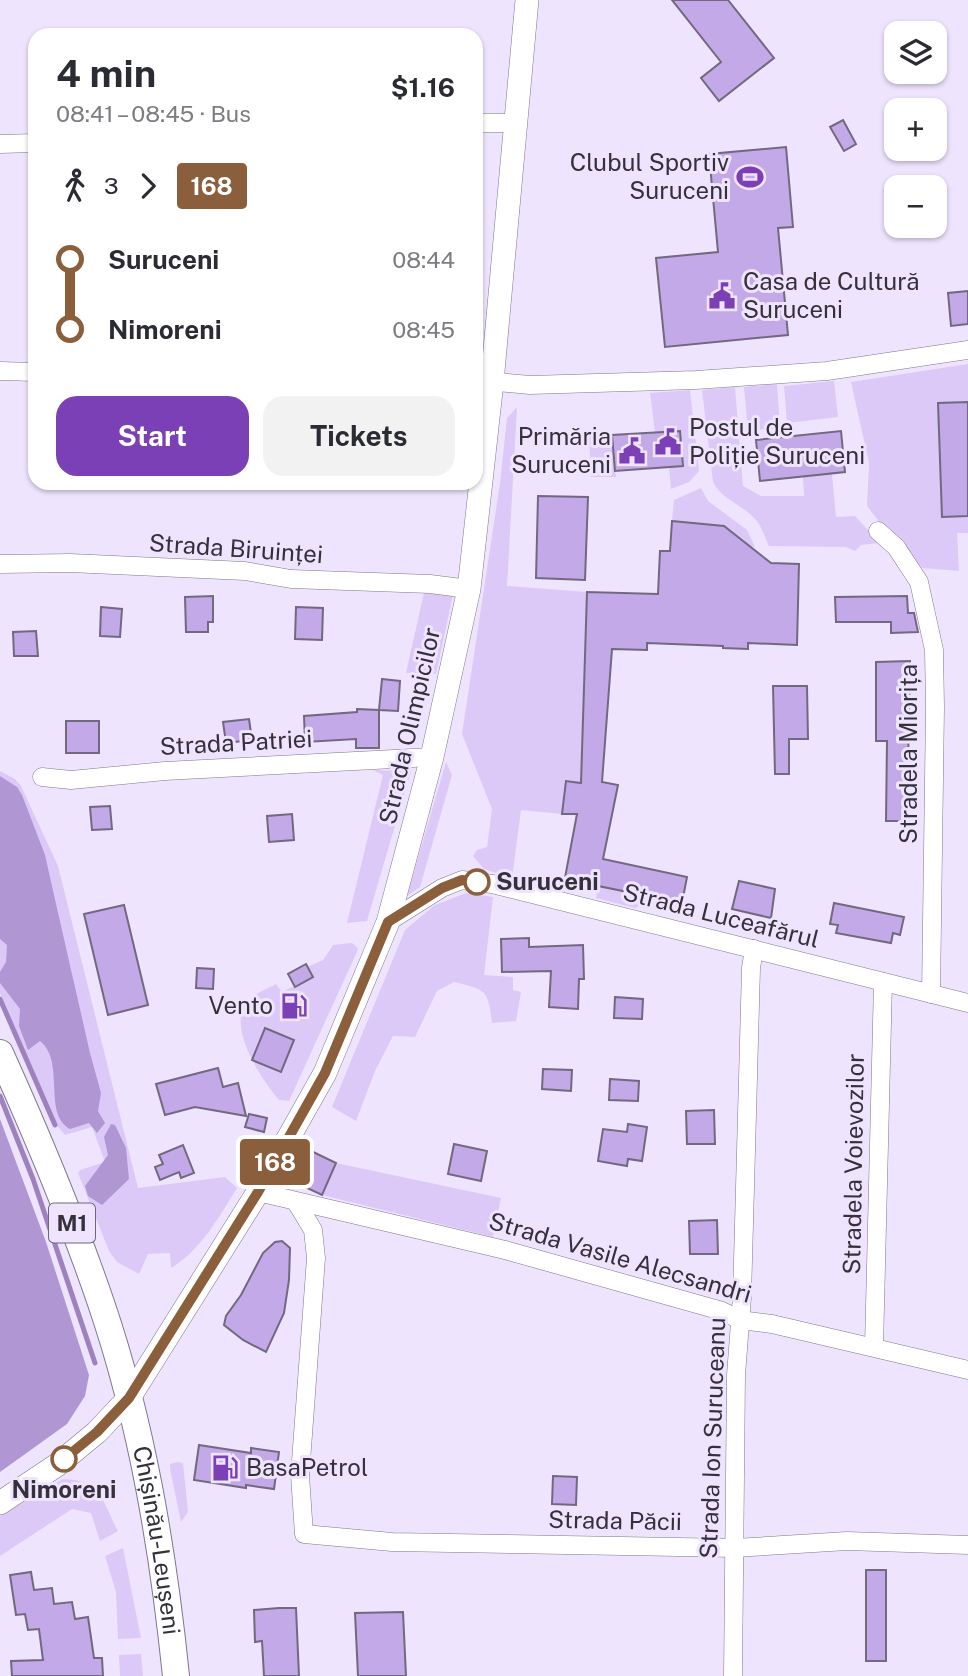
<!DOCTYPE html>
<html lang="en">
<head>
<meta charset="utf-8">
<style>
	:root { --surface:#fff; --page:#f2f2f3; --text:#2b2b33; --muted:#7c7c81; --accent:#7c40b6 }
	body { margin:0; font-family:"Public Sans",sans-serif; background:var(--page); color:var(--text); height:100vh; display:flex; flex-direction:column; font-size:26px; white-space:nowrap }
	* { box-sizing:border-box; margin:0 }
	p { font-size:23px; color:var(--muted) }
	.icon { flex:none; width:38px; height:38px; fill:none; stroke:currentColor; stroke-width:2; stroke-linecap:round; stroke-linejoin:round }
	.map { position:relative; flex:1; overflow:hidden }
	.details { position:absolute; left:28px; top:28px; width:455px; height:462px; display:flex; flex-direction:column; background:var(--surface); border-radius:21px; box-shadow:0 2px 5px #0004 }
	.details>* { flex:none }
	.badge { padding:0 14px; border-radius:5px; font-size:24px; line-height:46px }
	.fabs { position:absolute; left:884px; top:21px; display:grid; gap:14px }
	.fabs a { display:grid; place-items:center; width:63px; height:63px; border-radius:14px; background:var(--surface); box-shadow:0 2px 5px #0004; font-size:35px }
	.map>.badge { position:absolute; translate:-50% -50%; box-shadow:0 0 0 4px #fff }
	.legs { display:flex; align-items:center; gap:10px; height:77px; padding:0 28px; font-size:23px }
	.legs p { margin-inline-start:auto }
	.headline { display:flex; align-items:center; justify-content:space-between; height:119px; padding:0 28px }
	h1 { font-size:38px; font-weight:700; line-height:52px }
	.action { display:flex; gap:14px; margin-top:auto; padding:14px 28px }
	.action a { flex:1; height:80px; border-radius:21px; background:var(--accent); color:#fff; font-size:28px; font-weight:700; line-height:80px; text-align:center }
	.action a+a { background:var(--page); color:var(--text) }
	ul { padding:0 28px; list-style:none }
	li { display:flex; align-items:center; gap:24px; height:70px; font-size:26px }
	li i { display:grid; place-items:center; width:10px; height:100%; margin:0 9px; background:currentColor }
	li i::after { content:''; width:18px; height:18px; margin:-9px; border:5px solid; border-radius:50%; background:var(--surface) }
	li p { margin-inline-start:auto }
	li:first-child i { background:linear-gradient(#0000 50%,currentColor 0) }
	li:last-child i { background:linear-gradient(currentColor 50%,#0000 0) }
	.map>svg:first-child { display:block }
</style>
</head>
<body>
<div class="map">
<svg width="968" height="1676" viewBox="0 0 968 1676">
	<rect width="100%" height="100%" fill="#efe4fe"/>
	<g fill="#dcc9f7">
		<polygon points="968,364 968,533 957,533 959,571 922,568 884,528 867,506 869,463 851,382"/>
		<polygon points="834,381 838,417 787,423 784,386"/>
		<polygon points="777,384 780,428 755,430 747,421 744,387"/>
		<path d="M735 387 743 486 761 496H804L803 477 832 474 836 517 855 516 880 543 861 545 855 551 846 547 769 546C765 538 762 527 756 520 742 504 722 500 713 482L702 390Z"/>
		<polygon points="690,390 699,471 689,482 671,489 669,467 683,466 680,431 655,432 650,393"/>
		<polygon points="517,407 507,586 587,592 581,783 566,781 562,814 521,810 512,878 484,869 473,856 477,850 487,847 492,809 462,734 500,483 507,418"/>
		<polygon points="612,435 616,477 591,477 589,436"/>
		<polygon points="701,488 708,501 747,530 755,547 750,546 723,526 672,521 674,500"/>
		<polygon points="425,588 453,595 436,674 406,673"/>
		<polygon points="446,762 452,775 420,887 407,896"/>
		<polygon points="373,770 411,771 367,921 347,923 383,775"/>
		<path d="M0 771 15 779 21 786 58 866 138 1188 225 1177 237 1188C219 1217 201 1250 171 1268L170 1253 148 1254 139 1274 117 1262 109 1251 78 1173 80 1170 105 1162 92 1127 65 1135 58 1127 0 993Z"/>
		<polygon points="598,886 655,897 635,908 596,898"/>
		<path d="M466 893 493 897 484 975 513 977V990L521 992 516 1021 492 1023C488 989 486 990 454 982L437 991 415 1037 393 1036 375 1071 356 1121 332 1107 405 930 435 905Z"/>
		<path d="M352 943 358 948 356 954 289 1101 279 1100C262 1080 225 1026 248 1001 255 993 267 989 276 984L282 992 312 977 307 967 323 960 333 945Z"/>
		<polygon points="336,1163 501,1198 493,1237 322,1195"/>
		<polygon points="178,1462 183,1463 188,1512 181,1522 170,1469 170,1464"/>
		<path d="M63 1479C102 1480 102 1501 118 1531L100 1541 91 1513 72 1509 0 1556V1516Z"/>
		<polygon points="123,1548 141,1638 118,1639 116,1592 105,1556"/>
		<polygon points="141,1654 143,1676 120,1676 119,1655"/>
	</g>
	<g fill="#b196d4">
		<path d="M0 776 17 787 22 795 45 855 54 895 90 1053 101 1093 98 1111 105 1123 97 1133 89 1123 70 1129C42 1113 66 1062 40 1041L28 1050 19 1026 20 1009 0 983V972L6 962 7 945 0 939Z"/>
		<polygon points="0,1119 46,1242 89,1375 85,1396 67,1424 0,1472"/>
		<polygon points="111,1124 115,1125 126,1148 129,1179 102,1205 88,1196 85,1186 108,1155 104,1137"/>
	</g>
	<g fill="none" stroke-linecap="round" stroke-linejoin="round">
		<g stroke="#9d82be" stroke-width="5">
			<polyline points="0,999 55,1125"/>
			<polyline points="0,1096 33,1179 95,1363"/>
		</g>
	</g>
	<g fill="#c4a9e8" stroke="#72687f" stroke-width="2">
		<polygon points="672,0 728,0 774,58 719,101 701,78 721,62"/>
		<polygon points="843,120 856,144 844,151 830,127"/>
		<polygon points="786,147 793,227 778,228 788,335 665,347 656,258 718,252 709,154"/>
		<polygon points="968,291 968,324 951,326 948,293"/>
		<polygon points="968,402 968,516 942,517 938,403"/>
		<polygon points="680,431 683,466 615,471 612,435"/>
		<polygon points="841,431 845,472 760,481 756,440"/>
		<polygon points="538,496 588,497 585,580 536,578"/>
		<polygon points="672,521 724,526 771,563 799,564 797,645 748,643 748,649 723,648 723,646 647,643 647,650 612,649 602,782 618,785 603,859 687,877 682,903 598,886 597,890 564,883 577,814 562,814 566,781 581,783 587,592 658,594 660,551 670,551"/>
		<polygon points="213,596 213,622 208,622 208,632 186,632 185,597"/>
		<polygon points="907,596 908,613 914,613 918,632 891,633 891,622 836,622 835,597"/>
		<polygon points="101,607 122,609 120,637 100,636"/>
		<polygon points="296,607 323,608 322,640 295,639"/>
		<polygon points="36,631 38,656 14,656 13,632"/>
		<polygon points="910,661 907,821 886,821 887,741 876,741 876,662"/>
		<polygon points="382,679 400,681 398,711 379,710"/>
		<polygon points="773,686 807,686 808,739 789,739 789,774 775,774"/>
		<polygon points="357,709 379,710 379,748 356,748 356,739 305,742 304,716 357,712"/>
		<polygon points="249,719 252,740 226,743 223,722"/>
		<rect x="66" y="721" width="33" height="32"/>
		<polygon points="110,806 112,829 92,830 90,807"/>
		<polygon points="292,814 294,840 269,842 267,816"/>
		<polygon points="739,881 775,889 771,918 732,909"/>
		<polygon points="834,903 904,917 900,935 893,933 891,943 836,933 838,925 830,924"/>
		<polygon points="124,905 148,1005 108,1015 84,914"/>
		<polygon points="529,938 529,947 583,945 584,979 579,979 578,1009 549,1007 551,971 502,972 501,939"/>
		<polygon points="306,964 313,977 295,987 288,974"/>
		<polygon points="197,968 214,969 213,989 196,988"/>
		<polygon points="615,997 643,999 642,1019 614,1018"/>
		<polygon points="265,1028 294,1040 281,1072 252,1060"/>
		<polygon points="218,1068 223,1087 238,1083 246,1116 195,1107 165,1115 156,1084"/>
		<polygon points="543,1069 572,1070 571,1091 542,1089"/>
		<polygon points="610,1079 639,1081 638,1101 609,1100"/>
		<polygon points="714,1110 715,1144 687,1144 686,1111"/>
		<polygon points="249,1114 267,1118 264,1132 245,1127"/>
		<polygon points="628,1124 647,1127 642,1161 628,1159 627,1166 598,1161 603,1129 627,1132"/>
		<polygon points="454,1144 487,1151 481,1181 448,1174"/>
		<polygon points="183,1145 194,1173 181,1178 179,1172 160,1180 155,1167 163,1164 159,1155"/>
		<polygon points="305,1148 336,1163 322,1195 290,1180"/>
		<polygon points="717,1220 718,1254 690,1254 689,1221"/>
		<polygon points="282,1241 290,1248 289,1280 284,1313 266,1352 243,1340 224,1325 226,1316 241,1295 263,1253 275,1242"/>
		<polygon points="199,1445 251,1453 251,1448 279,1452 274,1489 246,1485 246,1488 194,1480"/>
		<polygon points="553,1476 577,1477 576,1505 552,1504"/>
		<rect x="866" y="1570" width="20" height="91"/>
		<polygon points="31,1572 34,1590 52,1588 54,1604 72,1602 75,1619 88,1617 94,1658 102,1658 103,1676 12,1676 11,1661 43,1660 39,1629 28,1630 25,1614 16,1615 10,1575"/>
		<polygon points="279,1608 296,1608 299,1676 264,1676 262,1641 255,1642 254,1610"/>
		<polygon points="403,1612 406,1676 358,1676 355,1613"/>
	</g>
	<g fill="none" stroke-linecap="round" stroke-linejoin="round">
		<g stroke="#7f768d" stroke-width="19">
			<g id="minor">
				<polyline points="476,123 515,123"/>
				<polyline points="0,144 35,143"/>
				<polyline points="0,371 35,372"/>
				<polyline points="476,380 530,385 696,380 827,371 968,350"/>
				<polyline points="878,531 896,547 919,582 934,650 935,707 931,994"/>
				<polyline points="0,564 70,563 245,571 291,579 430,584 469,589"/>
				<polyline points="42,777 71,780 165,771 432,757"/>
				<polyline points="388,922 442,888 462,880 492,884 968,1003"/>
				<polyline points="258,1192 505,1250 722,1311 740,1320 772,1324 968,1370"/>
				<polyline points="296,1202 313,1230 316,1258 300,1475 304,1534 392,1542 735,1548 847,1541 968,1545"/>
				<polyline points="874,1347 883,982"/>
				<polyline points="733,1676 736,1375 742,1297 751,968 754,949"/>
			</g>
		</g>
		<g stroke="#7f768d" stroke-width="24">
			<polyline id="major" points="0,1503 57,1465 97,1432 129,1398 258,1192 325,1073 388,922 432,757 469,589 492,382 527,0"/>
		</g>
		<g stroke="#7f768d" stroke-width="28">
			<g id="highway">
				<path id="s1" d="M0 1053C37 1135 72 1218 101 1303 142 1423 163 1550 176 1676"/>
			</g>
		</g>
		<use href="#minor" stroke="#fff" stroke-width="18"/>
		<use href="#major" stroke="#fff" stroke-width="23"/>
		<use href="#highway" stroke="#fff" stroke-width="26"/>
	</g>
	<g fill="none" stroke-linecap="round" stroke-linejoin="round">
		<g stroke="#fff" stroke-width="16">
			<polyline id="line-1" points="64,1459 97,1432 129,1398 258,1192 325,1073 388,922 442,888 462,880 477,882"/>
		</g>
		<use href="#line-1" stroke="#8b5e3c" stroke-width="10"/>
	</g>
	<defs>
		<g id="stadium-bare" transform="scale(2.1)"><path d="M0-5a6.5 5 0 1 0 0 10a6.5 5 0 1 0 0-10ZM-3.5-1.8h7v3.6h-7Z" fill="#7c40b6" stroke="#efe4fe" stroke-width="2.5" paint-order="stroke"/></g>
		<g id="civic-bare" transform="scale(2.1)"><path d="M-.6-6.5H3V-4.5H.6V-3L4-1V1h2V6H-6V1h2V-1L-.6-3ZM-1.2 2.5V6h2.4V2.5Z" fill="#7c40b6" stroke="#efe4fe" stroke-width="2.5" paint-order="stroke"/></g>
		<g id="fuel-bare" transform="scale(2.1)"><path d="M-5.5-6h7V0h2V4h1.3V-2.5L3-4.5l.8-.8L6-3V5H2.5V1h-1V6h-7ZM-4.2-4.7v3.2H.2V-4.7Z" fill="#7c40b6" stroke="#efe4fe" stroke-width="2.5" paint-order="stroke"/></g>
	</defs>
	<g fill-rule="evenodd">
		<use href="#stadium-bare" x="750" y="177"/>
		<use href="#civic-bare" x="722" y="296"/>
		<use href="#civic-bare" x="668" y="442"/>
		<use href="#civic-bare" x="632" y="451"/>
		<use href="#fuel-bare" x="294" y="1006"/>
		<use href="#fuel-bare" x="225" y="1468"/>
	</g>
	<g fill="#fff" stroke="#8b5e3c" stroke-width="3.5">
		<circle cx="477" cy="882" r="12"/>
		<circle cx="64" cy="1459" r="12"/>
	</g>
	<g text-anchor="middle" stroke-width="6" stroke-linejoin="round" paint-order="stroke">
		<rect fill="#efe4fe" stroke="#6d6776" stroke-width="2" x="49" y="1203.5" width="46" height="39" rx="5"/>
		<g font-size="23" font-weight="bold" fill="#35313b">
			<text x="72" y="1231">M1</text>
		</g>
		<g font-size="24" fill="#35313b" stroke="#efe4fe" text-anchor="end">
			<text x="729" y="171">Clubul Sportiv<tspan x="729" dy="28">Suruceni</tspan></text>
			<text x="743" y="290" text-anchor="start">Casa de Cultură<tspan x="743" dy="28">Suruceni</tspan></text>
			<text x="689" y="436" text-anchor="start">Postul de<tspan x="689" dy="28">Poliție Suruceni</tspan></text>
			<text x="611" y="445">Primăria<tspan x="611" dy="28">Suruceni</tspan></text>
			<text x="273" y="1014">Vento</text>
			<text x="246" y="1476" text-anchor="start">BasaPetrol</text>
		</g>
		<g font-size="24" fill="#35313b" stroke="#efe4fe">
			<text transform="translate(236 549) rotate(4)" y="8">Strada Biruinței</text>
			<text transform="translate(410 726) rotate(-77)" y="8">Strada Olimpicilor</text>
			<text transform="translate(236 743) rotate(-3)" y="8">Strada Patriei</text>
			<text transform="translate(909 754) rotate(-90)" y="8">Stradela Miorița</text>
			<text transform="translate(721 916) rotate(14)" y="8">Strada Luceafărul</text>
			<text transform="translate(854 1164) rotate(-89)" y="8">Stradela Voievozilor</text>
			<text transform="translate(620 1258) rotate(16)" y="8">Strada Vasile Alecsandri</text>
			<text transform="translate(713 1438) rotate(-88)" y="8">Strada Ion Suruceanu</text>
			<text transform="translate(615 1521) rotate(1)" y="8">Strada Păcii</text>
			<text dy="8" stroke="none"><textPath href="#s1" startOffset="514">Chișinău-Leușeni</textPath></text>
		</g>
		<g font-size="24" font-weight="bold" fill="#35313b" stroke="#efe4fe" text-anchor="start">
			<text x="496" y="890">Suruceni</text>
			<text x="64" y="1498" text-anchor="middle">Nimoreni</text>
		</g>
	</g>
</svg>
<div class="fabs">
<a><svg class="icon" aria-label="layers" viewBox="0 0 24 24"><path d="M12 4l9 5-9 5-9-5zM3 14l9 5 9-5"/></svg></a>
<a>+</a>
<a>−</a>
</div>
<b class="badge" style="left:275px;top:1162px;background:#8b5e3c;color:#fff">168</b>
<section class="details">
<div class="headline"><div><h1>4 min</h1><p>08:41 – 08:45 · Bus</p></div><b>$1.16</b></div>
<div class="legs"><svg class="icon" aria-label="walk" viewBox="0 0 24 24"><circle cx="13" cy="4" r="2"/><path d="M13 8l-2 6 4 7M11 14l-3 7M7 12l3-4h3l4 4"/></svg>3<svg class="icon" aria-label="forward" viewBox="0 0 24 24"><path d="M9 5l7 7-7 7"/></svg><b class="badge" style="background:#8b5e3c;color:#fff">168</b></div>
<ul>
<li><i style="color:#8b5e3c"></i><b>Suruceni</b><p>08:44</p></li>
<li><i style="color:#8b5e3c"></i><b>Nimoreni</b><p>08:45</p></li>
</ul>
<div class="action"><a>Start</a><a>Tickets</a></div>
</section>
</div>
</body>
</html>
